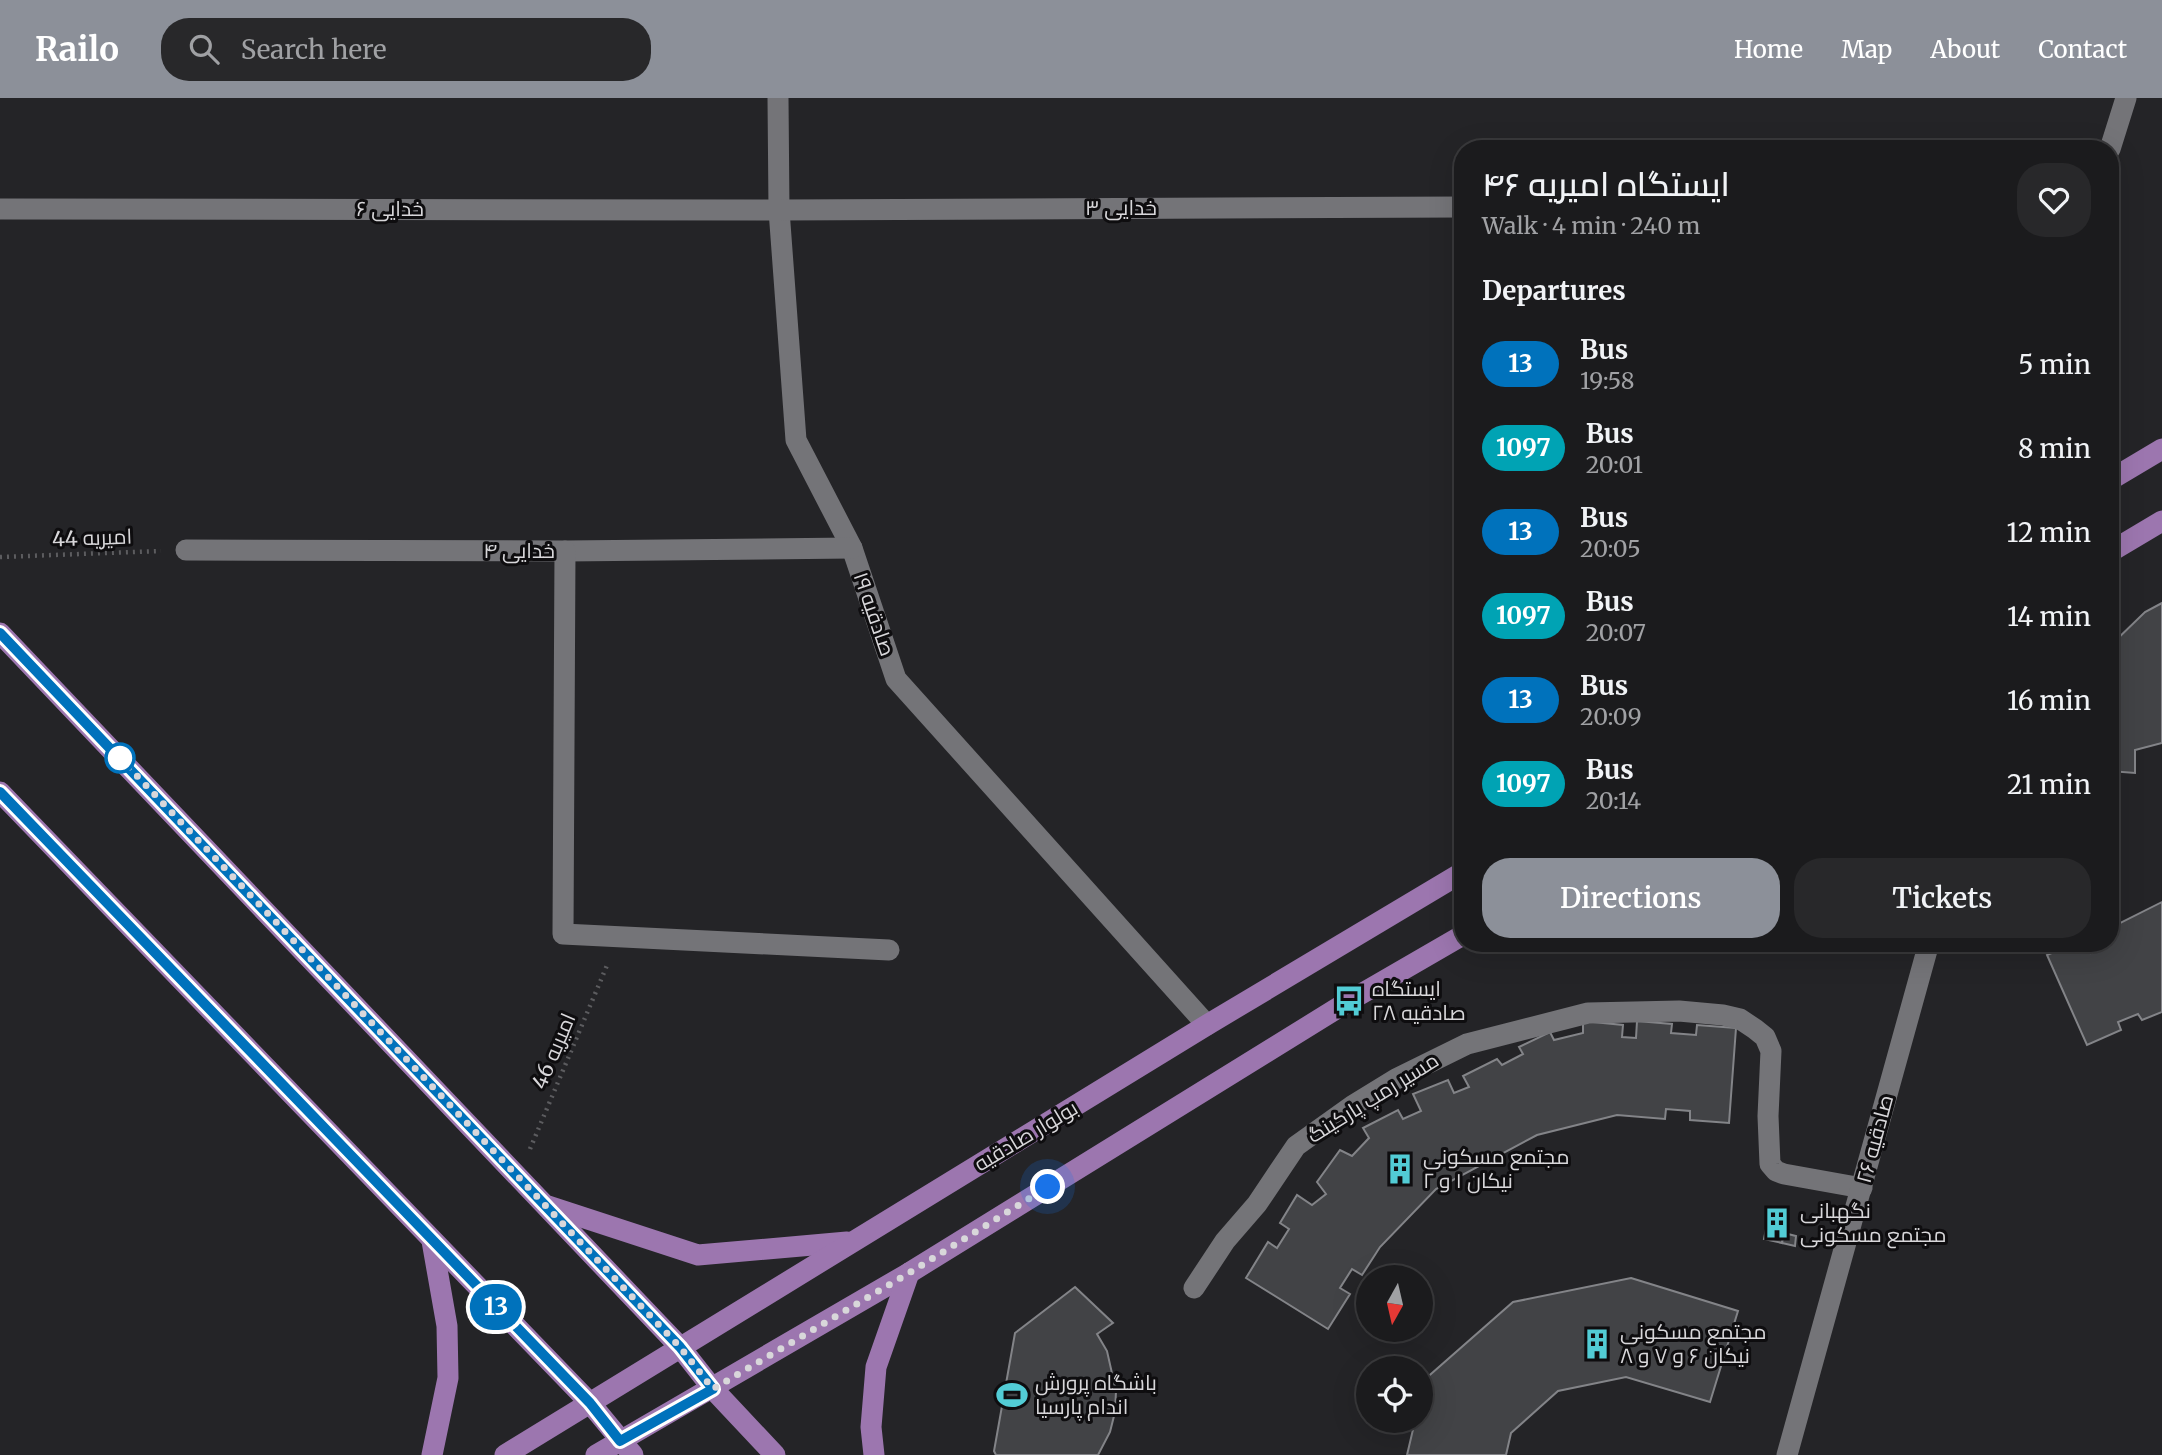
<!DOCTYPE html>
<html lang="en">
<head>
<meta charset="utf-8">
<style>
	:root { --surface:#1b1b1d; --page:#28282a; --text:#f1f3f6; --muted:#a0a1a4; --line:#39393b; --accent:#8c9099 }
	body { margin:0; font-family:Merriweather,Cairo,serif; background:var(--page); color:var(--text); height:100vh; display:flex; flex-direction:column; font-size:26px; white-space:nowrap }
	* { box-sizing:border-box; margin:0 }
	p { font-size:23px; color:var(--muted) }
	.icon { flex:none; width:38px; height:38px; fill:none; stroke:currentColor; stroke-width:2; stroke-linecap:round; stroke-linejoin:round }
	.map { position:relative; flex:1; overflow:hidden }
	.side { position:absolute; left:1454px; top:42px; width:665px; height:812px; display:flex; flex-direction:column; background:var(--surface); border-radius:28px; box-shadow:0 7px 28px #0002,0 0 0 2px var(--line) }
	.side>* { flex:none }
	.badge { padding:0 14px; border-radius:23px; font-size:24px; line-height:46px }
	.needle { width:46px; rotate:188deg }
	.controls { position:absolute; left:1356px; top:1167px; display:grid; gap:14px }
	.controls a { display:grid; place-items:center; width:77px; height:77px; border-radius:50%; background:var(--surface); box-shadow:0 7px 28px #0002,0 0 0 2px var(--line); font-size:35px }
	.you { position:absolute; width:35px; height:35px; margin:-18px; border:5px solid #fff; border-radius:50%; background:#1a73e8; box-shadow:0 0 0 10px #1a73e833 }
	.map>.badge { position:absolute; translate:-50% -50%; box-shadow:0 0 0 4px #fff }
	h2 { padding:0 28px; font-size:26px; line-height:63px }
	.round { display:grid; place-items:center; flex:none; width:74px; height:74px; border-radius:28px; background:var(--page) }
	.head { display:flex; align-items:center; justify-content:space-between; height:119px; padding:0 28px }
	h1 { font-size:33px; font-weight:600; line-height:52px }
	.cta { display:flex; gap:14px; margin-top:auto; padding:14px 28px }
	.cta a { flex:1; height:80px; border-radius:28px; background:var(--accent); color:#fff; font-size:28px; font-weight:600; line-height:80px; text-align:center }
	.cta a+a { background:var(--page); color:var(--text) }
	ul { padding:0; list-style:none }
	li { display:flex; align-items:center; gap:21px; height:84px; padding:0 28px }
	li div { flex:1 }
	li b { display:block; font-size:26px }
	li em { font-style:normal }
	li .badge { min-width:77px; font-weight:700; text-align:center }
	header { display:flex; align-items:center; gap:42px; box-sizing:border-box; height:98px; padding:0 35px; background:var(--accent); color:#fff }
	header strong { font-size:33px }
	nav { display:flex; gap:38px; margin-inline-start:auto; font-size:24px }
	.search { width:490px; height:63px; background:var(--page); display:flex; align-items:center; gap:18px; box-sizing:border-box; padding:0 24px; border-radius:28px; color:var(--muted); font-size:26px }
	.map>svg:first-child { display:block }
</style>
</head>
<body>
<header>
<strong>Railo</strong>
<div class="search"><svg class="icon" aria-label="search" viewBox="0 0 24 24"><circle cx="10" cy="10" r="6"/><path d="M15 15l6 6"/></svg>Search here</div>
<nav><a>Home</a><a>Map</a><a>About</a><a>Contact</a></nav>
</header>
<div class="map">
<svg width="2162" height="1357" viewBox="0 0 2162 1357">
	<rect width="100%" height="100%" fill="#242427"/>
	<g fill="#424346" stroke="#838488" stroke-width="2">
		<polygon points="2162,505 2162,645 2135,652 2135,675 2110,673 2110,548 2145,514"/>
		<polygon points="2162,804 2162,914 2142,922 2138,916 2118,924 2121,932 2087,947 2047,857 2075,845 2087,845 2091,855 2111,846 2110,830"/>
		<polygon points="1583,923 1623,927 1622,939 1636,940 1637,923 1672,926 1671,935 1696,937 1697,927 1736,930 1729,1025 1690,1022 1690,1013 1666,1011 1665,1021 1617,1017 1537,1037 1436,1091 1380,1149 1362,1177 1352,1171 1340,1190 1350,1196 1328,1231 1246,1180 1268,1144 1277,1150 1289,1131 1280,1125 1297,1097 1312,1107 1326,1096 1317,1084 1340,1052 1352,1058 1369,1040 1363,1030 1398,1012 1403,1021 1421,1013 1413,996 1448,982 1454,995 1469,989 1463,978 1497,961 1502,967 1523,956 1519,949 1550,934 1554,942 1583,935"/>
		<polygon points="1770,1111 1788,1114 1782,1145 1764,1141"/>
		<polygon points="1784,1135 1796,1138 1795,1148 1782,1145"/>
		<polygon points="1631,1180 1738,1213 1710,1304 1626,1279 1558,1293 1511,1335 1506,1357 1407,1357 1415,1323 1421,1323 1423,1283 1513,1204"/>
		<polygon points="1075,1189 1113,1225 1097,1236 1107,1253 1116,1293 1115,1314 1110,1334 1098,1357 996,1357 994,1353 1015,1235"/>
	</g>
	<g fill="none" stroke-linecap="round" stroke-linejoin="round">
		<g stroke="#5c5c5f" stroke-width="4.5" stroke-dasharray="2 5" stroke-linecap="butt">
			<polyline points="0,459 161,453"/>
			<polyline points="530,1051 608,865"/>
		</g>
		<g stroke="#747478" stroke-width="21">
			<polyline points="778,0 779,112 796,342 852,450 896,581 1207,927"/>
			<polyline points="2110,51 2126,0"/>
			<polyline points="0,111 779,112 1463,109"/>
			<polyline points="186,452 565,453 852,450"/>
			<polyline points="565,453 563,836 889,852"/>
			<polyline points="1194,1190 1225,1143 1257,1106 1296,1048 1352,1008 1396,981 1467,946 1588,915 1679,913 1723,917 1740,921 1755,931 1765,939 1771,953 1768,1018 1770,1066 1776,1073 1784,1076 1862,1090"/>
			<polyline points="1787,1357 1929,845"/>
		</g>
		<g stroke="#9c76af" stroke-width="21">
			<polyline points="2110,382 2162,351"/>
			<polyline points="2110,454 2162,423"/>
			<polyline points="0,535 680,1249 713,1291 775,1357"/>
			<polyline points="0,694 590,1305 633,1357"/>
			<polyline points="548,1108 698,1157 847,1144"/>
			<polyline points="432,1143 447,1228 448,1280 432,1357"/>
			<polyline points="505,1357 1207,927 1463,774"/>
			<polyline points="596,1357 909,1175 1349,903 1463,837"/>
			<polyline points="874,1357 871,1329 876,1269 909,1175"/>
		</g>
	</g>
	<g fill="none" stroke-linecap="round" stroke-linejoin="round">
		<g stroke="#fff" stroke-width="16">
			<polyline id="line" points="0,535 680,1249 713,1291 620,1343 590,1305 0,694"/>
		</g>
		<use href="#line" stroke="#0072bc" stroke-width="10"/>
		<polyline stroke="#d8d7da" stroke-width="7" stroke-dasharray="0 12.6" points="120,660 680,1249 713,1291 909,1175 1048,1089"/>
	</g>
	<defs>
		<g id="bus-bare" transform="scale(2.415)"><path d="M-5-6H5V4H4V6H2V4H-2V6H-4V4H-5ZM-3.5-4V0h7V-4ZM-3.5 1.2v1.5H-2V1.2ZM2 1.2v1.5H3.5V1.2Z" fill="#52ccd5" stroke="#0e0d0f" stroke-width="2.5" paint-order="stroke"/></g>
		<g id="building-bare" transform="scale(2.415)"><path d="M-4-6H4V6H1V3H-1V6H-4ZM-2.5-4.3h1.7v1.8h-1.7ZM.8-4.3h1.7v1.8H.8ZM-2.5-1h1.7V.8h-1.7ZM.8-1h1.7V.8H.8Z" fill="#52ccd5" stroke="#0e0d0f" stroke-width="2.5" paint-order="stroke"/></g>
		<g id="stadium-bare" transform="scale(2.415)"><path d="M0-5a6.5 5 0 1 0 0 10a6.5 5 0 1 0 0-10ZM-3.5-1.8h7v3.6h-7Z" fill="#52ccd5" stroke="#0e0d0f" stroke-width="2.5" paint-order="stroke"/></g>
	</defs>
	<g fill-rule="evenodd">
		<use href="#bus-bare" x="1349" y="903"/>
		<use href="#building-bare" x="1400" y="1071"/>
		<use href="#building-bare" x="1777" y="1125"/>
		<use href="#building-bare" x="1597" y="1246"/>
		<use href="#stadium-bare" x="1012" y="1297"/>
	</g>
	<circle fill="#fff" stroke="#0072bc" stroke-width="3.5" cx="120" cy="660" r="14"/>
	<g text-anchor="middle" stroke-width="6" stroke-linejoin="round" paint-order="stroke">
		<g font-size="21" fill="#d8d7da" stroke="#0e0d0f">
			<text x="1121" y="117">خدایی ۳</text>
			<text x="390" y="118">خدایی ۶</text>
			<text transform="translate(92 440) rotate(-2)" y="7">امیریه 44</text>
			<text x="519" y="460">خدایی ۴</text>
			<text transform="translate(874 516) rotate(71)" y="7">صادقیه ۱۹</text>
			<text transform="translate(554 953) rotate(-67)" y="7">امیریه 46</text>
			<text transform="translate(1373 1000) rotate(-32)" y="7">مسیر رمپ پارکینگ</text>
			<text transform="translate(1026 1038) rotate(-31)" y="7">بولوار صادقیه</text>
			<text transform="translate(1875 1041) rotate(-75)" y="7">صادقیه ۲۶</text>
		</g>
		<g font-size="21" fill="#d8d7da" stroke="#0e0d0f" text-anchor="start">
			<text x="1372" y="898">ایستگاه<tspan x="1372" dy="24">صادقیه ۲۸</tspan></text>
			<text x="1423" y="1066">مجتمع مسکونی<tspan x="1423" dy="24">نیکان ۱ و ۲</tspan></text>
			<text x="1800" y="1120">نگهبانی<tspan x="1800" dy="24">مجتمع مسکونی</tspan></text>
			<text x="1620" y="1241">مجتمع مسکونی<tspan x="1620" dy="24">نیکان ۶ و ۷ و ۸</tspan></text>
			<text x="1035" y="1292">باشگاه پرورش<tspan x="1035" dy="24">اندام پارسیا</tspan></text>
		</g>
	</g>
</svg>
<div class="controls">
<a><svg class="needle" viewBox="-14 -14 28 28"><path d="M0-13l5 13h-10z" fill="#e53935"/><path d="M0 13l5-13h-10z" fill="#a0a1a4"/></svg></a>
<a><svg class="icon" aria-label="locate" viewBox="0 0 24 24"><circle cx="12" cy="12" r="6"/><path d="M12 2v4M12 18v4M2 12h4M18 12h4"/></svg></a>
</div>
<div class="you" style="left:1048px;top:1089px"></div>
<b class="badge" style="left:496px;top:1209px;background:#0072bc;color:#fff">13</b>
<section class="side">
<div class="head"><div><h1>ایستگاه امیریه ۴۶</h1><p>Walk · 4 min · 240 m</p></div><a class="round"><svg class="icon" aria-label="heart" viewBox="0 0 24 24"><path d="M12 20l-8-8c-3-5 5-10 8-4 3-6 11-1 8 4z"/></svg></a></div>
<h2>Departures</h2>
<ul>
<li><span class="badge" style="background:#0072bc;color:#fff">13</span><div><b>Bus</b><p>19:58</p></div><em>5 min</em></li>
<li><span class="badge" style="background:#00a3b4;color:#fff">1097</span><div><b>Bus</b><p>20:01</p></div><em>8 min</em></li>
<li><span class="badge" style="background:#0072bc;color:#fff">13</span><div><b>Bus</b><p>20:05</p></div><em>12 min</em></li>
<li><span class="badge" style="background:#00a3b4;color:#fff">1097</span><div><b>Bus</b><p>20:07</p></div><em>14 min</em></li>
<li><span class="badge" style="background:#0072bc;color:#fff">13</span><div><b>Bus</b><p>20:09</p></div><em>16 min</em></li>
<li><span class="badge" style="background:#00a3b4;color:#fff">1097</span><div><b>Bus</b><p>20:14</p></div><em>21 min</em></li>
</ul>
<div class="cta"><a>Directions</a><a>Tickets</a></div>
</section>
</div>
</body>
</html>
